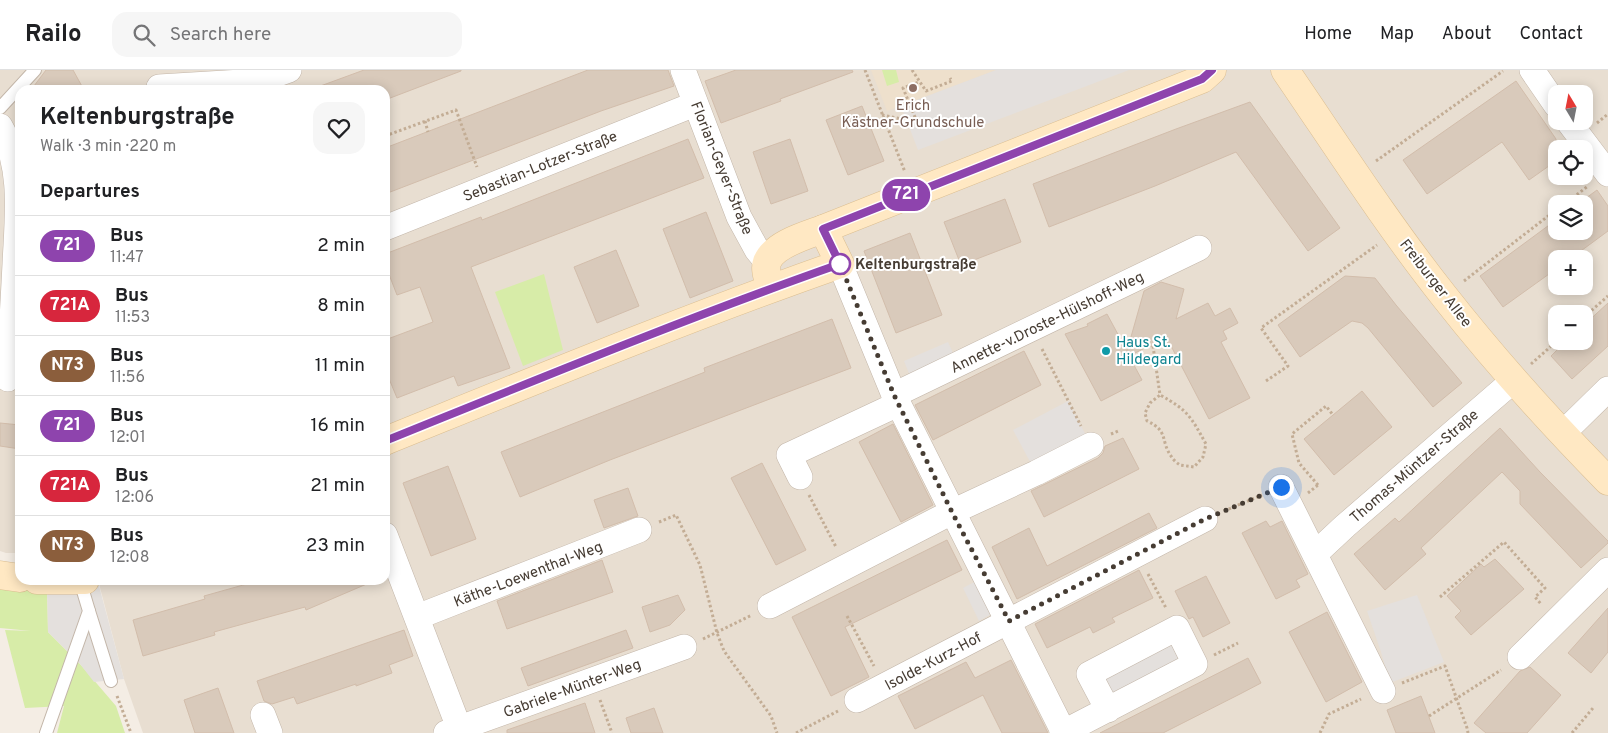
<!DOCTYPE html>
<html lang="en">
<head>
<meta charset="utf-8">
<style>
	:root { --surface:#fff; --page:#f6f6f6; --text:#202124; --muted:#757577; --line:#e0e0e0 }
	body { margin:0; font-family:Overpass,sans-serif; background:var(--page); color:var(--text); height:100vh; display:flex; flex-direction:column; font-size:19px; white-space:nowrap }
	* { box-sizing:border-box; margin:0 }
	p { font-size:16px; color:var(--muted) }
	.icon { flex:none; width:28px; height:28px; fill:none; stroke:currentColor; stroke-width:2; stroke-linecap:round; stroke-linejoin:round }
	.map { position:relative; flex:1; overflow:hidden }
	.sheet { position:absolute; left:15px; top:15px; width:375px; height:500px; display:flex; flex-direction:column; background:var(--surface); border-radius:15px; box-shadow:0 2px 12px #0003 }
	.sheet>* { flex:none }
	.badge { padding:0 10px; border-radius:16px; font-size:18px; line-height:32px }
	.needle { width:32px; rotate:350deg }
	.controls { position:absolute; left:1548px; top:15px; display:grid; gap:10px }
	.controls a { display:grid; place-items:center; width:45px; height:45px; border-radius:10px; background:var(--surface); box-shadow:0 2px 12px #0003; font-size:25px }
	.you { position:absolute; width:25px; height:25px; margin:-12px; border:4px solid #fff; border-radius:50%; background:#1a73e8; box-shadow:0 0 0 8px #1a73e833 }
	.map>.badge { position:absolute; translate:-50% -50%; box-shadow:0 0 0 2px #fff }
	h2 { padding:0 25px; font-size:19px; line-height:45px }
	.round { display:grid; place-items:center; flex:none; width:52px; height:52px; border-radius:15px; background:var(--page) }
	.overview { display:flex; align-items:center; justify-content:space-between; height:85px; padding:0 25px }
	h1 { font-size:24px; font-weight:700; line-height:38px }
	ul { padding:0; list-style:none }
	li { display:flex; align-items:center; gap:15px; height:60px; padding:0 25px; border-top:1px solid var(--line) }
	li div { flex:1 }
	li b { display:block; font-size:19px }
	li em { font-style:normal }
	li .badge { min-width:55px; font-weight:700; text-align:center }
	header { display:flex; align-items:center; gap:30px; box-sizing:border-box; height:70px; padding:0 25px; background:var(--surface); border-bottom:1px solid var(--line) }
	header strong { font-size:24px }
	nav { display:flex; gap:28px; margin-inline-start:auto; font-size:18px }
	.search { width:350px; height:45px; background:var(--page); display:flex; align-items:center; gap:12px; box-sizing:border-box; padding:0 18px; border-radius:15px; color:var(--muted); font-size:19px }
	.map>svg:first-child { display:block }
</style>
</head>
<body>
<header>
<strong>Railo</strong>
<div class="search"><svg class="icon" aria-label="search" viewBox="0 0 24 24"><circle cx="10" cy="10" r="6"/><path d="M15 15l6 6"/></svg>Search here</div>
<nav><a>Home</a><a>Map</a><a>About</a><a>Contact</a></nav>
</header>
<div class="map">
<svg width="1608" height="663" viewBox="0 0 1608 663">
	<rect width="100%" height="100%" fill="#f4ede4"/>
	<path fill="#e8ded1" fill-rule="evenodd" d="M0 0H1608V663H143L124 609 98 510H385V20H20V483H6L0 481ZM1556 24H1584V51H1556ZM1556 79H1584V106H1556ZM1556 134H1584V161H1556ZM1556 189H1584V216H1556ZM1556 244H1584V271H1556Z"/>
	<polygon fill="#eee0cc" points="871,0 996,0 887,41"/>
	<g fill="#d7eca8">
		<polygon points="882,0 896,0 899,12 887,16"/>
		<polygon points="544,204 563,280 523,296 495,222"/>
		<polygon points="0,505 47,511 48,562 80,594 116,636 125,663 57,663 64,636 25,638 5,560 31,561 0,558"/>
	</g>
	<g fill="#e4e0dd">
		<polygon points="996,0 1129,0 918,80 901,36"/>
		<polygon points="948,272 958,294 914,316 904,291"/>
		<polygon points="1068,331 1091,375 1036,403 1013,360"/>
		<polygon points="976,511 993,543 979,551 963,518"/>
		<polygon points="99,516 124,609 94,612 80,594 48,562 47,518"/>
		<polygon points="1417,525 1444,592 1390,613 1381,582 1367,541"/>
		<polygon points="1177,558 1195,594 1108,640 1089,604"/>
	</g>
	<g fill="#d9cabb" stroke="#d2bdab">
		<polygon points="46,0 73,0 84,20 31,20"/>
		<polygon points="364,0 461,0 461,1 385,30 385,20 316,20 315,18"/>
		<polygon points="588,0 668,0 674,16 601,41 385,124 385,78"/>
		<polygon points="736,0 852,0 853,2 780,29 781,31 721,53 705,11"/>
		<polygon points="1516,11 1556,69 1556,91 1529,110 1502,72 1427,124 1403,90"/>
		<polygon points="1250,32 1340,158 1308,181 1236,82 1155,116 1049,157 1033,114 1176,59"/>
		<polygon points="862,36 884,91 848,105 826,50"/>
		<polygon points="688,69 704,108 471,197 510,298 458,316 454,306 397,328 385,299 385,270 433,252 420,217 397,225 385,194 385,184 481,147 482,150"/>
		<polygon points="790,69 808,121 771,134 753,82"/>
		<polygon points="1597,120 1608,136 1608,161 1570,189 1556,189 1556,199 1503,237 1480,206 1556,150 1556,161 1584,161 1584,134 1578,134"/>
		<polygon points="1005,129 1021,172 961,195 944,152"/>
		<polygon points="706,142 733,211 690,228 663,159"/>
		<polygon points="910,163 942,245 896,263 864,181"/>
		<polygon points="616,180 639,236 597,253 574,197"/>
		<polygon points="1345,206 1375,208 1396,235 1462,313 1433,337 1368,258 1362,253 1352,251 1300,287 1278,255"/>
		<polygon points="1161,212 1184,219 1176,249 1208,233 1215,246 1230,238 1238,253 1223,261 1227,269 1221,272 1250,328 1209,349 1170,274 1147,277 1129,286 1142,310 1101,331 1065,264 1088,256 1087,254 1107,244 1127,281 1144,221"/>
		<polygon points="1608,233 1608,276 1572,309 1551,286 1566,271 1584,271 1584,255"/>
		<polygon points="832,249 851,298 610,390 520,427 501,382 705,302 704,298"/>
		<polygon points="1024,281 1041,315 933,370 915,335"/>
		<polygon points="1362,321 1392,357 1334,405 1304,369"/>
		<polygon points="0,353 20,355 20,379 0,376"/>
		<polygon points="893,354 933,435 901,452 859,372"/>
		<polygon points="1500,358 1540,402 1608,471 1608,473 1581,498 1520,434 1520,421 1502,402 1421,478 1426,484 1385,520 1354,484 1395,448 1399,452"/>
		<polygon points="1123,368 1139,399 1044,447 1031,421 1098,388 1103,383 1105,376"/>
		<polygon points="762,393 806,480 776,495 731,408"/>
		<polygon points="448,396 476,469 431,486 403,413"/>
		<polygon points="628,418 638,446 604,458 594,430"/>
		<polygon points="1149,443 1157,458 1017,529 992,477 1029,458 1047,496"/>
		<polygon points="1266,451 1270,457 1282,451 1308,504 1296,510 1300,517 1276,529 1242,463"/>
		<polygon points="947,470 962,500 845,557 869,607 831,626 792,547"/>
		<polygon points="1495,489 1524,519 1471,565 1455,547 1461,541 1447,526 1481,494 1484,497"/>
		<polygon points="602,490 613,522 507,559 497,531"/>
		<polygon points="1139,500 1153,528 1112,548 1115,552 1093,563 1090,557 1047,578 1035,554"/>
		<polygon points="1206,506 1230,553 1203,567 1193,547 1189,549 1175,521"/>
		<polygon points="261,510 376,510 306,540 305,537 214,562 215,565 143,586 133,550 205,529 204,526"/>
		<polygon points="678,525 685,540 670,555 650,562 642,537"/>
		<polygon points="1608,538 1608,582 1591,603 1568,583"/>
		<polygon points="1327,542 1362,612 1326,632 1289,562"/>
		<polygon points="404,560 413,586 389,595 392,603 356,616 356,614 297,634 294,627 272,634 264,631 257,611"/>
		<polygon points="626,560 633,578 528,616 521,598"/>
		<polygon points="1248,588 1261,613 1240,624 1163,663 1100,663"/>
		<polygon points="1011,590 1048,663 1002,663 983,625 915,659 898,626 966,592 975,608"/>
		<polygon points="1530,597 1561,625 1527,663 1486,663 1474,653 1520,601"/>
		<polygon points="218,618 234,663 195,663 184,630"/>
		<polygon points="1421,626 1435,663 1396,663 1387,640"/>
		<polygon points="585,633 595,663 507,663 507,660"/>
		<polygon points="654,638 663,663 631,663 626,648"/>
	</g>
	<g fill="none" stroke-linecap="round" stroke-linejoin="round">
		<g stroke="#c3b6a9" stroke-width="14">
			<g id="lane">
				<polyline points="0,38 35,0"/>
				<polyline points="89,541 111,611"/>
				<polyline points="46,663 89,541 80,511"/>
			</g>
		</g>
		<g stroke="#c3b6a9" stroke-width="26">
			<g id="street">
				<polyline points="683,0 739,147 757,180 767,192"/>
				<polyline points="1532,0 1556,35"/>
				<polyline points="159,17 258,11"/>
				<polyline points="259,20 258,11 289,0"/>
				<polyline points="1568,51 1608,104"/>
				<path d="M0 56C24 97 17 149 15 194 13 233 11 271 8 309"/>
				<polyline points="385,158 695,34"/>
				<polyline points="840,194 894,325 1064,663"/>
				<polyline points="894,325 1199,178"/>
				<polyline points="1562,364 1608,319"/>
				<polyline points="800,407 789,385 898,334"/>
				<polyline points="1281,417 1383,621"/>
				<polyline points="385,465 461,663"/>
				<polyline points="1315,484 1345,456 1514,310"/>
				<polyline points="770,536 952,442 1036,403 1091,375"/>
				<polyline points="417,547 639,460"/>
				<polyline points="1520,587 1608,500"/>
				<polyline points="857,630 1205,449"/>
				<polyline points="263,645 270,663"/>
				<polyline points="446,663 684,577"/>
				<polyline points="1062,663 1195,594 1177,558 1089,604 1108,640"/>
			</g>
		</g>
		<g stroke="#dbbe91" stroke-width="29">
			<g id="secondary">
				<path d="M1285 0C1337 76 1387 154 1444 226 1495 291 1550 352 1608 411"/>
				<path d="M771 218C769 211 764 200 767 192 774 174 807 165 823 159"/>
				<path d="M385 371C536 310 686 248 840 194L823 159 1202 9 1212 0"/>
				<polyline points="0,505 20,508"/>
				<polyline points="37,510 85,510"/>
			</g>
		</g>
		<g stroke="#c3ad95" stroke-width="3" stroke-dasharray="2.5 2.5" stroke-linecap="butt">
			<polyline points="865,0 905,102"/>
			<polyline points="912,0 926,21 952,11 950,8"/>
			<polyline points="882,45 925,54"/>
			<polyline points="425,51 428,62"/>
			<polyline points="917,52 903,18 919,12"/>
			<polyline points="1597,53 1608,44"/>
			<polyline points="385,66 456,40 477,97"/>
			<polyline points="1376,91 1503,1"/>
			<polyline points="1565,134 1588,116"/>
			<polyline points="1464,211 1556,140"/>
			<polyline points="1584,247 1608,226"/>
			<path d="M1153 276 1160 325 1150 333 1145 343 1147 351C1169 361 1160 370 1171 386 1173 390 1177 393 1180 395L1194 397 1203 387 1206 374C1191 347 1188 340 1160 325"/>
			<polyline points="1042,279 1081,356"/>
			<polyline points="1531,294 1557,271"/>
			<polyline points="1266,311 1288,296 1261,258 1377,175"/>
			<polyline points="1111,364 1118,361"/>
			<polyline points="1318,415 1299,393 1292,364 1326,336 1333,345"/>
			<polyline points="1308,423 1318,415"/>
			<polyline points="809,425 836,477"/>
			<polyline points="1224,441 1262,425"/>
			<polyline points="659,452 676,445 700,495 717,563 724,581 771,646 777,663"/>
			<polyline points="1148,504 1166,538"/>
			<polyline points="1440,527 1504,472 1545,518 1535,527 1541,534"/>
			<polyline points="847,546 874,596"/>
			<polyline points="703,569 752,545"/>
			<polyline points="1214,585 1238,573"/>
			<polyline points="1402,613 1445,596 1467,658 1468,663"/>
			<polyline points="117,626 131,663"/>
			<polyline points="600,630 612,663"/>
			<polyline points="1429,646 1501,600"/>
			<polyline points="796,663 838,641"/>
			<polyline points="1320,663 1329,644 1361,629"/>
			<polyline points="1572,663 1593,638"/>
		</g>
		<use href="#lane" stroke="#fff" stroke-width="12"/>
		<use href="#street" stroke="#fff" stroke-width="25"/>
		<use href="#secondary" stroke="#ffe8c3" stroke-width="28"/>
	</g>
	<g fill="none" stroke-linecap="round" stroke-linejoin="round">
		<g stroke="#fff" stroke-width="11">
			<path id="line" d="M385 371C536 310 686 248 840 194L823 159 1202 9 1212 0"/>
		</g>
		<use href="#line" stroke="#8e44ad" stroke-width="8"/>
		<polyline stroke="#463c33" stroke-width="5" stroke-dasharray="0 9" points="840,194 894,325 952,442 1009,551 1205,449 1281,417"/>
	</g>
	<circle fill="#8d6e63" stroke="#fff" stroke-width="2" cx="913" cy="18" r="5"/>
	<circle fill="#fff" stroke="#8e44ad" stroke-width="2.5" cx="840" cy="194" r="10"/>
	<circle fill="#0f9aa8" stroke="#fff" stroke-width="2" cx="1106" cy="281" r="5"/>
	<g text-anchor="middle" stroke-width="4" stroke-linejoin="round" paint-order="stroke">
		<g font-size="15" fill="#785e54" stroke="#fff">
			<text x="913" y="40">Erich<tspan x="913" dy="17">Kästner-Grundschule</tspan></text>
		</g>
		<g font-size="15" fill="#463c33" stroke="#fff">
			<text transform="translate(540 96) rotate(-22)" y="5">Sebastian-Lotzer-Straße</text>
			<text transform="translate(722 98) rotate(68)" y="5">Florian-Geyer-Straße</text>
			<text transform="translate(1436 213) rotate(52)" y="5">Freiburger Allee</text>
			<text transform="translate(1047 252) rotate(-26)" y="5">Annette-v.Droste-Hülshoff-Weg</text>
			<text transform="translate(1414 396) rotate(-41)" y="5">Thomas-Müntzer-Straße</text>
			<text transform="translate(528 504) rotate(-21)" y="5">Käthe-Loewenthal-Weg</text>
			<text transform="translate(933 591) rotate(-28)" y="5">Isolde-Kurz-Hof</text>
			<text transform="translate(572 618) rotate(-20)" y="5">Gabriele-Münter-Weg</text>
		</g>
		<g font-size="15" font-weight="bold" fill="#463c33" stroke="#fff" text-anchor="start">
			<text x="855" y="199">Keltenburgstraße</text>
		</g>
		<g font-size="15" fill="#0d838f" stroke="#fff" text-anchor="start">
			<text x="1116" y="277">Haus St.<tspan x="1116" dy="17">Hildegard</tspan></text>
		</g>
	</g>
</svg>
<div class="controls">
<a><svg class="needle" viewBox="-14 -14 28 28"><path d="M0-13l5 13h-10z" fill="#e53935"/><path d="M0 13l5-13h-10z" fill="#757577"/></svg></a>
<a><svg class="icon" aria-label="locate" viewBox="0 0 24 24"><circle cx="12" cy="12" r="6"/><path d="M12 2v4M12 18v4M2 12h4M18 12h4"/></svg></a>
<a><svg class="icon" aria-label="layers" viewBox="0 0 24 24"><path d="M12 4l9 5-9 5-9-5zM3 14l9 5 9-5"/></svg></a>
<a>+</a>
<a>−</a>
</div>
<div class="you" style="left:1281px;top:417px"></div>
<b class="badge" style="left:906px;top:125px;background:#8e44ad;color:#fff">721</b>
<section class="sheet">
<div class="overview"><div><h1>Keltenburgstraße</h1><p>Walk · 3 min · 220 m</p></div><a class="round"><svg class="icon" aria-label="heart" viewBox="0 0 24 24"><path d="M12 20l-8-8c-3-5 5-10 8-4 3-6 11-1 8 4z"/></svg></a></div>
<h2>Departures</h2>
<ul>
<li><span class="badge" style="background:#8e44ad;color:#fff">721</span><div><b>Bus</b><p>11:47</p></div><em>2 min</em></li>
<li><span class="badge" style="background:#d7263d;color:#fff">721A</span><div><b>Bus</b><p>11:53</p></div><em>8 min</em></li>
<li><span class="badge" style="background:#8b5e3c;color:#fff">N73</span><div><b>Bus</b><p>11:56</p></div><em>11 min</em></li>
<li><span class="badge" style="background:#8e44ad;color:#fff">721</span><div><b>Bus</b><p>12:01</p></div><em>16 min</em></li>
<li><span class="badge" style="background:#d7263d;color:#fff">721A</span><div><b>Bus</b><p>12:06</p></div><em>21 min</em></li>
<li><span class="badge" style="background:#8b5e3c;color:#fff">N73</span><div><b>Bus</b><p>12:08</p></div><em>23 min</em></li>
</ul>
</section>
</div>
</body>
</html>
